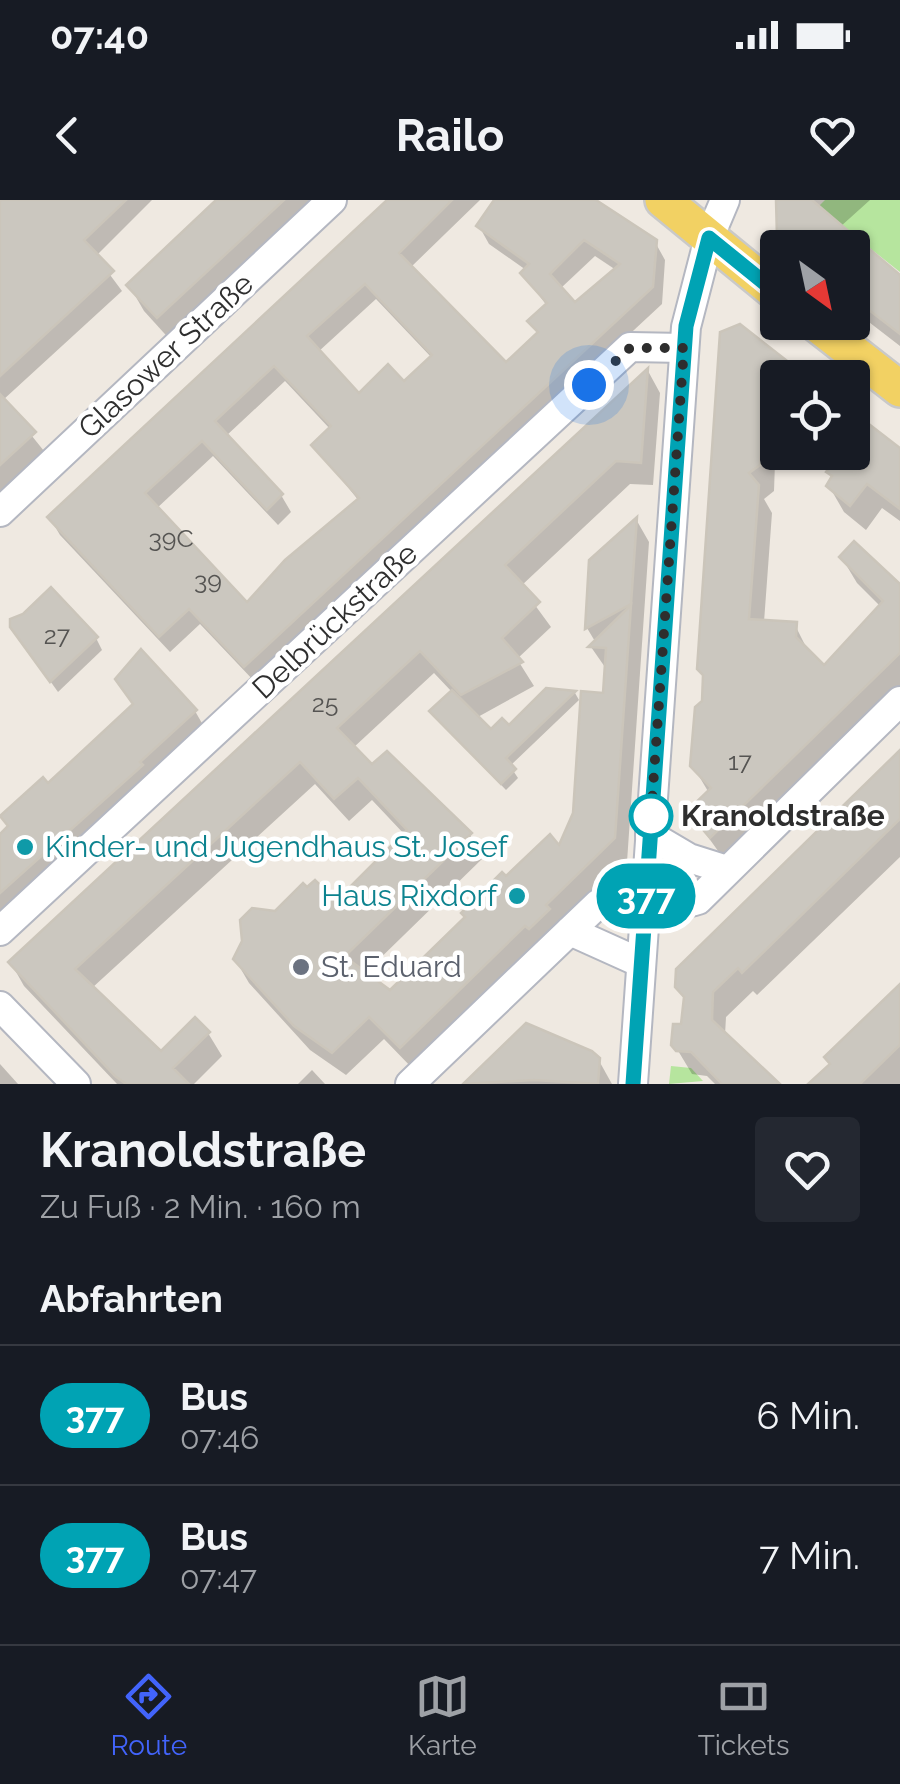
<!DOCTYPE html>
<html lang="de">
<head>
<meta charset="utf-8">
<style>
	:root { --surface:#171b24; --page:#242831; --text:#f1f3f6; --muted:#9ea1a6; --line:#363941; --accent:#4264fb }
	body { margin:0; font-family:Raleway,sans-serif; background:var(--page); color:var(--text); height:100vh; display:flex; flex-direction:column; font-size:38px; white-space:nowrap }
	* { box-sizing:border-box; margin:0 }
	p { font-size:32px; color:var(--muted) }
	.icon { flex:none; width:55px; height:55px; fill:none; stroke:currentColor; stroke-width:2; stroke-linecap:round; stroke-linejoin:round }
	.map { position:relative; height:884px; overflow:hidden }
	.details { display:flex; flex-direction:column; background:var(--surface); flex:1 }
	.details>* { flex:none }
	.badge { padding:0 20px; border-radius:32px; font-size:35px; line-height:65px }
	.needle { width:65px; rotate:147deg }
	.buttons { position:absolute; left:760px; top:30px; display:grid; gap:20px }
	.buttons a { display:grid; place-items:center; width:110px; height:110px; border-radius:10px; background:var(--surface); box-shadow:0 2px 8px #0004; font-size:50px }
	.you { position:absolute; width:50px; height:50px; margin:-25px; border:8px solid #fff; border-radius:50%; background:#1a73e8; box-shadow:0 0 0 15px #1a73e833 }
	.map>.badge { position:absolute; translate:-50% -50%; box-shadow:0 0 0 5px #fff }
	h2 { padding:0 40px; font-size:38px; line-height:90px }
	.round { display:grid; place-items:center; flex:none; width:105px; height:105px; border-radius:10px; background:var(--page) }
	.overview { display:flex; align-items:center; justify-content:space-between; height:170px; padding:0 40px }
	h1 { font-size:48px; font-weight:700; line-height:75px }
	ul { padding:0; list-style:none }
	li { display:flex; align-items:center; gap:30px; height:140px; padding:0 40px; border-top:2px solid var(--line) }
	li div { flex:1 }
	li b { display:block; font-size:38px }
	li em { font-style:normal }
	li .badge { min-width:110px; font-weight:700; text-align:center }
	.status { display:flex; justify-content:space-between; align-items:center; height:70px; padding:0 50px; background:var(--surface); direction:ltr }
	.status svg { height:28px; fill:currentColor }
	header { display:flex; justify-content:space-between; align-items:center; height:130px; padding:0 40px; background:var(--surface); font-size:45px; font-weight:700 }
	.tabs { display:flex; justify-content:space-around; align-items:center; height:140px; border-top:2px solid var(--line); background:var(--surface); font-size:28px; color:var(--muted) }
	.tabs a { display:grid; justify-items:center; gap:5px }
	.tabs .selected { color:var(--accent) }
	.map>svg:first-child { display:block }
</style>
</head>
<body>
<div class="status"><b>07:40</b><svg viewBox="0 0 49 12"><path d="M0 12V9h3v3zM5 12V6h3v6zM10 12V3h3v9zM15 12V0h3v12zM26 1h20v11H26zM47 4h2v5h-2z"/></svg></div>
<header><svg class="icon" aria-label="back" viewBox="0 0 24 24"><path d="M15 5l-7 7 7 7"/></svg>Railo<svg class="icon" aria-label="heart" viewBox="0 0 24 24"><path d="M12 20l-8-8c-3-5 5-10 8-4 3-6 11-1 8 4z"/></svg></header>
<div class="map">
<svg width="900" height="884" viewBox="0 0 900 884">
	<rect width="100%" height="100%" fill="#efe9e1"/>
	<g fill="#b6e59e">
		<polygon points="825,0 900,0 900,72 818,7"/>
		<polygon points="671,866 691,868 703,881 669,884"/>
	</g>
	<g fill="#0003" fill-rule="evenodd">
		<polygon points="0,0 152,0 96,56 122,91 3,200 44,251 0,293"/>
		<polygon points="221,0 326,0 173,143 144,111 129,85"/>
		<path d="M390 0H480L410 68 506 165 538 135 530 121 547 106 523 73 526 70 489 44 479 26 497 0H592L655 42 665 60 662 104 255 482 200 424 170 452 60 335 50 318ZM595 56 616 70 578 104 561 88ZM376 99 432 158 404 185 359 196 318 152ZM285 181 331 230 314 245 359 301 247 405 156 309 213 256 278 325 291 312 281 295 226 236Z"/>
		<polygon points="778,0 870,0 840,27 900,75 900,146 852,109 852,48 785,48 780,38"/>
		<polygon points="723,134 778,178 774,291 764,299 772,313 764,422 795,425 810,455 824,468 881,407 857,383 842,358 900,387 900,492 726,662 690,612 709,593 693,566 704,502"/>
		<polygon points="648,171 660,193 653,285 630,284 521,386 551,427 517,459 534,486 476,518 491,533 509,528 547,491 575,493 579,500 510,566 518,578 506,590 437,519 432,511 452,492 434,473 353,548 372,568 470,635 483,658 364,774 390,793 506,680 560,650 575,613 605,495 607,470 591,447 596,443 587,428 592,361 637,321 649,342 627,662 414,870 384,839 346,875 310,850 249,783 235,759 276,713 336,705 405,635 372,600 349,621 315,584 92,788 161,854 208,833 222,856 194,884 117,884 24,786 11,763"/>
		<polygon points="900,251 900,321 882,308 866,330 844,312 829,286 832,268 812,252"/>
		<polygon points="18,436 96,438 102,450 58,492"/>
		<polygon points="118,480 195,511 211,539 0,716 0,638 9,629 2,617 48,586 134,507"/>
		<polygon points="900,554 900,657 757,795 753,791 726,817 725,835 780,884 715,884 707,876 692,874 674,844 684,827 686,802 677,787"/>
		<polygon points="900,787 900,884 812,884"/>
		<polygon points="527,826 598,859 612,884 467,884"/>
		<polygon points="0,864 18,884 0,884"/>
		<polygon points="312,870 325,884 298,884"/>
	</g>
	<g fill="#cbc7bf" stroke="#cbc5ba" stroke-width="2.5" fill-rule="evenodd">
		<polygon points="0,0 126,0 84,40 114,71 0,176"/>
		<polygon points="216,0 284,0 157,118 126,85"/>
		<path d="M387 0H452L399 53 506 162 538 132 527 121 547 103 520 73 529 64 476 26 494 0H596L657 40 653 87 244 467 189 409 159 437 47 317ZM584 40 620 64 575 102 550 74ZM365 84 432 155 404 181 388 164 359 193 307 136ZM274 166 331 226 311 245 359 298 285 360 247 402 145 293 202 241 267 310 283 294 215 221Z"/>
		<polygon points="776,0 812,0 900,75 900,134 852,97 852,48 789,48 777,38"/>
		<polygon points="740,124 809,178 778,178 778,214 765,205 760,265 749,273 759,285 749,419 797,422 796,437 824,465 883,401 839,357 854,341 900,384 900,453 710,638 687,611 711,588 690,566 695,507 702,501 703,475 697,469 720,132"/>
		<polygon points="648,168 641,263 616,261 505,365 540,402 502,438 523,462 461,495 420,451 337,528 372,564 387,551 472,633 347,754 348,759 390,790 465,717 461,713 502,672 506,676 550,634 559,645 573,613 581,491 603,493 606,448 588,447 631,405 615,638 546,705 550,709 529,729 525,726 400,848 369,817 332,853 294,826 233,759 242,741 240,720 252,708 275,711 303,683 307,687 315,680 336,701 407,630 358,578 334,599 300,562 75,769 161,851 195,817 210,832 173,868 189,884 126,884 115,876 8,762"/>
		<polygon points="0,194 36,232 0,265"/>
		<polygon points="852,211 900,248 900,309 867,284 850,306 826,286 832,276 826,272 841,252 852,252"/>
		<polygon points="637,317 631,404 585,429 589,360"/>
		<polygon points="51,387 98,437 50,482 10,427 10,419 23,414"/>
		<polygon points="141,449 197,510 140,562 143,565 0,693 0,634 8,626 0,616 43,577 48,583 133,504 115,479"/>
		<polygon points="546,488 576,491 506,558 516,569 501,584 429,511 452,490 491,529 502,518 509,525"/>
		<polygon points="900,550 900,619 742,773 738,768 713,792 712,820 780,884 722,884 691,852 676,851 671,845 673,824 681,824 684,797 675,787 676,769"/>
		<polygon points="900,784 900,845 860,884 808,884 830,864 824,857"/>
		<polygon points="526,823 592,851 600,858 598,884 534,880 463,884"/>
	</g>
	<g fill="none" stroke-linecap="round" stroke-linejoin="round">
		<g stroke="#b4b7c1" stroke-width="32">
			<g id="minor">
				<polyline points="0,312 332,0"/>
				<polyline points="650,635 689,658 727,670"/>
				<polyline points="0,731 630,147 684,148"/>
				<polyline points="570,731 641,763"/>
				<polyline points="0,806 76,884"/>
				<path d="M410 884 598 704C620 692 664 712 698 700L900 501"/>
				<polyline points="633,884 686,127 709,38 725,0"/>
			</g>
		</g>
		<g stroke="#c9c9c9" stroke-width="40">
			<g id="major">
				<polyline points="663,0 778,94"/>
				<polyline points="814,122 900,189"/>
			</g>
		</g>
		<use href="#minor" stroke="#fff" stroke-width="28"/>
		<use href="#major" stroke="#f2d163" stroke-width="35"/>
	</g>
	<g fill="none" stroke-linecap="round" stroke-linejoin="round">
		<g stroke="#fff" stroke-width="22">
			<polyline id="line" points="633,884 686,126 709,38 778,94"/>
		</g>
		<use href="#line" stroke="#00a3b4" stroke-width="15"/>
		<polyline stroke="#2e2e2e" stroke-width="10" stroke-dasharray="0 18" points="589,185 630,148 684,148 651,616"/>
	</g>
	<circle fill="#fff" stroke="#00a3b4" stroke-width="5" cx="651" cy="616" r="20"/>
	<g fill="#0f9aa8" stroke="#fff" stroke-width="4">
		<circle cx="25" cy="647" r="10"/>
		<circle cx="517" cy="696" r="10"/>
	</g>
	<circle fill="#6b7280" stroke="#fff" stroke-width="4" cx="301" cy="767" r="10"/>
	<g text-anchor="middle" stroke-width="9" stroke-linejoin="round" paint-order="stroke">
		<g font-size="25" fill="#555452">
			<text x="171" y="347">39C</text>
			<text x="208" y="389">39</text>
			<text x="57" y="444">27</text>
			<text x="325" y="512">25</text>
			<text x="740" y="570">17</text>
		</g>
		<g font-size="30" fill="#2e2e2e" stroke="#fff">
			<text transform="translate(166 156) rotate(-43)" y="10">Glasower Straße</text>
			<text transform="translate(335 421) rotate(-43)" y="10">Delbrückstraße</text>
		</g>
		<g font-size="30" font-weight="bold" fill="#2e2e2e" stroke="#fff" text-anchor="start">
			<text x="681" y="626">Kranoldstraße</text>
		</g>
		<g font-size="30" fill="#0d838f" stroke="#fff" text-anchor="start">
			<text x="45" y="657">Kinder- und Jugendhaus St. Josef</text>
			<text x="497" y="706" text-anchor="end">Haus Rixdorf</text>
		</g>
		<g font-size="30" fill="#5b616d" stroke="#fff" text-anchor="start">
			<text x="321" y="777">St. Eduard</text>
		</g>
	</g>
</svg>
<div class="buttons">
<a><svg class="needle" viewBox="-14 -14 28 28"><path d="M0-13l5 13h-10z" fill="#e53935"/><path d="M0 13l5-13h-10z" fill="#9ea1a6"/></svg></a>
<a><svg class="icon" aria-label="locate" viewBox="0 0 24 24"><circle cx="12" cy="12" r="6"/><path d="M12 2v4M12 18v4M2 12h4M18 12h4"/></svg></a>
</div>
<div class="you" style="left:589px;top:185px"></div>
<b class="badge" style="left:646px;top:696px;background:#00a3b4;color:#fff">377</b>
</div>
<section class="details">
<div class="overview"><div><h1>Kranoldstraße</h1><p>Zu Fuß · 2 Min. · 160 m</p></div><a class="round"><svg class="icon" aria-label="heart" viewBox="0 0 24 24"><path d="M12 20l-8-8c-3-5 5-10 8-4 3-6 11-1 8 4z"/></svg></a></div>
<h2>Abfahrten</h2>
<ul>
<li><span class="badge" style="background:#00a3b4;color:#fff">377</span><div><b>Bus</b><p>07:46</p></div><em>6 Min.</em></li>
<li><span class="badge" style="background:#00a3b4;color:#fff">377</span><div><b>Bus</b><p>07:47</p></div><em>7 Min.</em></li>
</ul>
</section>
<nav class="tabs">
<a class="selected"><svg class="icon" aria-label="directions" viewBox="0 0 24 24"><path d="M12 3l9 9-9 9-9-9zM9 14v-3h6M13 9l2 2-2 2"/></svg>Route</a>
<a><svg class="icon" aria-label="map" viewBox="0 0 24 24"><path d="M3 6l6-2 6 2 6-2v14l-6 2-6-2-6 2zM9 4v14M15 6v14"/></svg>Karte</a>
<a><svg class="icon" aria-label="tickets" viewBox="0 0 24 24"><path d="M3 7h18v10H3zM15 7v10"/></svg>Tickets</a>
</nav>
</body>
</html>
